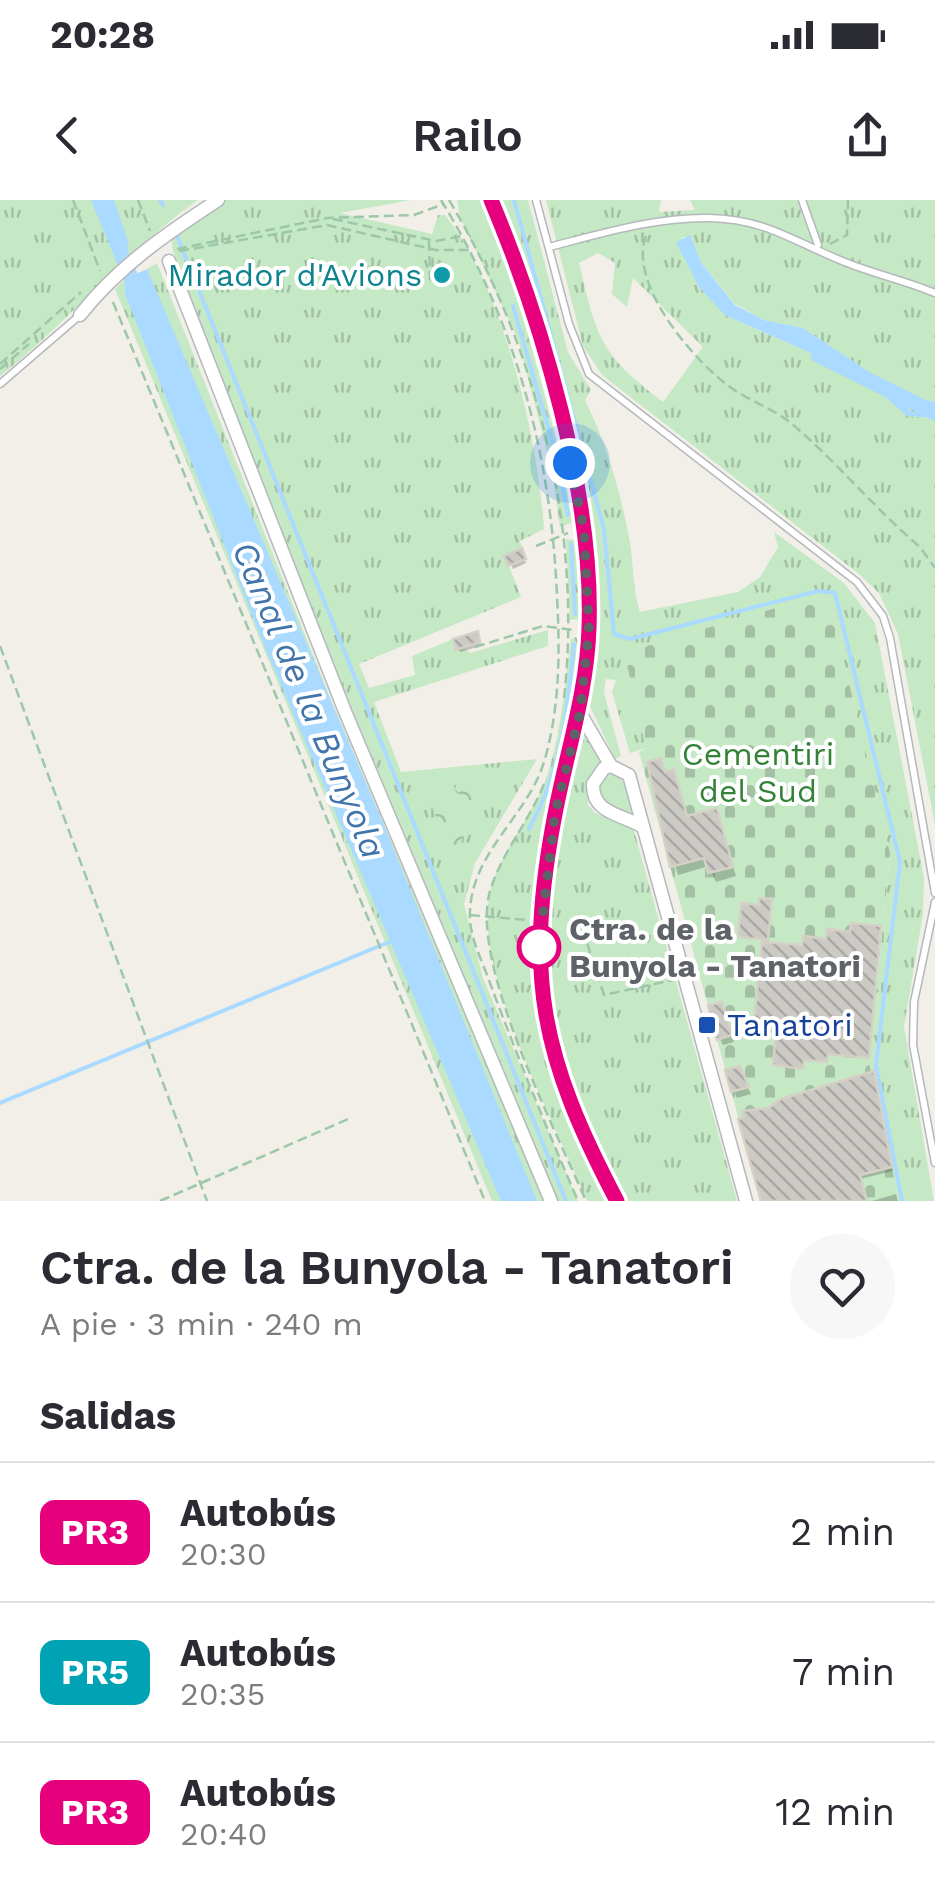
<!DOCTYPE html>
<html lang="es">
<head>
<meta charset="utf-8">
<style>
	:root { --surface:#fff; --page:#f7f7f7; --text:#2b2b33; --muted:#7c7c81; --line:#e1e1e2 }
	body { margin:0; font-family:"Work Sans",sans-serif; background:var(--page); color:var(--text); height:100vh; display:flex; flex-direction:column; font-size:38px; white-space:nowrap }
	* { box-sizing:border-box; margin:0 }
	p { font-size:32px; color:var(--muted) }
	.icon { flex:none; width:55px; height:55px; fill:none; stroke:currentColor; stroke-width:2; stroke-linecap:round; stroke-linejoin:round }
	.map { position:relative; height:1001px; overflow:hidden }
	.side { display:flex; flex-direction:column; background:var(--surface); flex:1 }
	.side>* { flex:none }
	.badge { padding:0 20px; border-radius:15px; font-size:35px; line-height:65px }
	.you { position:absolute; width:50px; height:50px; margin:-25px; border:8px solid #fff; border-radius:50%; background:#1a73e8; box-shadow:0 0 0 15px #1a73e833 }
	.map>.badge { position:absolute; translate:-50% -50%; box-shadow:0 0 0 5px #fff }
	h2 { padding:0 40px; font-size:38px; line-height:90px }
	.round { display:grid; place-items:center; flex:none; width:105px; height:105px; border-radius:52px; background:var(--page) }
	.overview { display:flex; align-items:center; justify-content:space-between; height:170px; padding:0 40px }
	h1 { font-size:48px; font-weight:600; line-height:75px }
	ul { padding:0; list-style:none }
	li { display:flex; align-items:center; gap:30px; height:140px; padding:0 40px; border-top:2px solid var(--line) }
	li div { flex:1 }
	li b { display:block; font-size:38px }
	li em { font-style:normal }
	li .badge { min-width:110px; font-weight:700; text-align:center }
	.status { display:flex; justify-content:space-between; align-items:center; height:70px; padding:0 50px; background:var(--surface); direction:ltr }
	.status svg { height:28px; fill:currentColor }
	header { display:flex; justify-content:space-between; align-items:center; height:130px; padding:0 40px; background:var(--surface); font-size:45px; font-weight:600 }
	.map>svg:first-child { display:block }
</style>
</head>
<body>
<div class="status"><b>20:28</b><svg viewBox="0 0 49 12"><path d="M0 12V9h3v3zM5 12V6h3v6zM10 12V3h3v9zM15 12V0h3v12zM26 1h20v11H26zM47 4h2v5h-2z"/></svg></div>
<header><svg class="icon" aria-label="back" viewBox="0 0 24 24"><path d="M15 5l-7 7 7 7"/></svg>Railo<svg class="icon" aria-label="share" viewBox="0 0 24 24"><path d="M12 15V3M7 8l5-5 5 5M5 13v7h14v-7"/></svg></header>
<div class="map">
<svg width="935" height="1001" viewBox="0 0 935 1001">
	<defs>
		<pattern id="grass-tufts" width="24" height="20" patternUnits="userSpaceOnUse" patternTransform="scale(2.5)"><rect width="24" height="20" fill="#c5e8c5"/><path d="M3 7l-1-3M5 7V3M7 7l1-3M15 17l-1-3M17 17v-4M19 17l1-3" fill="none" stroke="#a3c0a4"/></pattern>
		<pattern id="forest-crowns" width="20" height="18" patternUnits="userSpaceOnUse" patternTransform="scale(2.5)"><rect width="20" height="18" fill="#c5e8c5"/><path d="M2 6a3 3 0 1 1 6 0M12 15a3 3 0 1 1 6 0" fill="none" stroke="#a3c0a4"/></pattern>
		<pattern id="cemetery-stones" width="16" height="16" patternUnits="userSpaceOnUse" patternTransform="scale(2.5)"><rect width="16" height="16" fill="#c5e8c5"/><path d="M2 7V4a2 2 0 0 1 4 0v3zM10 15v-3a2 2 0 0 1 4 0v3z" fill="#a3c0a4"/></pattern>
		<pattern id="building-back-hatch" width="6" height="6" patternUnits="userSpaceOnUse" patternTransform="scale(2.5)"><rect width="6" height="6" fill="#cccac5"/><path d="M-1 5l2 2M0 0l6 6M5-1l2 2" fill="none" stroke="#a9a8a4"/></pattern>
	</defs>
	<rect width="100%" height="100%" fill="#f1efe8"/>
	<g fill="url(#grass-tufts)" fill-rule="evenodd">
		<path d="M0 0H198C125 51 70 121 0 176Z"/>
		<path d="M222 0H411L340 13 432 34 438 15H445C503 88 538 237 544 329L520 341 522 348 505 356 521 397 359 464 369 488 415 475 412 456 453 439 470 453 548 430V446L374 502 401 572 537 559 475 663 464 704 483 778 578 1001H558L320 432 173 52 171 36Z"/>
		<path d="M457 0H482C523 104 550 212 576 321L560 327 552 271 518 139 460 17Z"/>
		<path d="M501 0H528L568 152 591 190 585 200C607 245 621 293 630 343 634 367 632 388 640 412L738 392 760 377 778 347 774 332 844 383 875 423 924 678 923 714 904 827 934 1001H899L869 863 890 653 829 400 817 396 624 452 646 548 630 553 612 492 616 480 606 479 604 492 621 556 615 559 590 506 599 416 590 310 543 123Z"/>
		<path d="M546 0H661L659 12 695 10 690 0H935V202L917 199 919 211 914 213 901 203 906 197 803 128 764 120 735 104 702 64 690 36 681 38 725 115 858 174 907 216 935 218V625L898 434 879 393 859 374 602 175 583 146ZM598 53 615 63 612 94 627 107 633 78 703 147 663 202C600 154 597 139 579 63Z"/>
		<polygon points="157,63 331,500 545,1001 532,1001 147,69"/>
		<polygon points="125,79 127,82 508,1001 492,1001 115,89"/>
		<polygon points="566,339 579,341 582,419 570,420"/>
		<path d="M576 437 580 444 577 473C551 600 509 732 546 861 560 910 584 956 608 1001H587C556 925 476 777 489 699 495 658 526 626 542 589 561 542 564 489 571 439Z"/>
		<path d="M585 534 602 562 587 584 588 605 595 613 633 627 737 1001H627C597 945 566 886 553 823 533 729 562 625 585 534Z"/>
		<polygon points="617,574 625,585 633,615 610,606 600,596 599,584 606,575"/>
	</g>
	<g fill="url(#forest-crowns)">
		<polygon points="458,579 470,581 478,592 478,604 470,607 455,589"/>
		<polygon points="441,600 475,621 451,656 431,604"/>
	</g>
	<polygon fill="url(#cemetery-stones)" points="817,396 829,400 890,653 869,863 899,1001 761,1001 639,552 646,548 624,452"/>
	<g fill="#aadaff">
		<polygon points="93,0 114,0 129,44 121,53"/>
		<polygon points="690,35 702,64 735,105 764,120 803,128 907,197 902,203 913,213 921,204 915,198 935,202 935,218 907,216 858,174 725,115 699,87 676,42"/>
		<polygon points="147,69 380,616 537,1001 501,1001 263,443 125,94 125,79"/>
	</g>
	<g fill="#0003">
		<polygon points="521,351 526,363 513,369 508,357"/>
		<polygon points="479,438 481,446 460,452 458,449"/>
		<polygon points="660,561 666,574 673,572 678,581 688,619 716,611 736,676 716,682 709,666 678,675 654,598 659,596"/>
		<polygon points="771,703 767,745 804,748 880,729 869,858 828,854 827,863 804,860 803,870 777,866 779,835 756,833 764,740 740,737 761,708"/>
		<polygon points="724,811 734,842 723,845 720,839"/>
		<polygon points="742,876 751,894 737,898 734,891"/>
		<polygon points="875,877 893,971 860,979 866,1001 764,1001 769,910"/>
		<polygon points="896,994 898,1001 872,1001"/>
	</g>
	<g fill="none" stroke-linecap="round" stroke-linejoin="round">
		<g stroke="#aadaff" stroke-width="4">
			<polyline points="160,0 163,5"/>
			<polyline points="514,0 604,329 614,434 630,439 818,391 835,393 900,662 876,865 902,1001"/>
			<polyline points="177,36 566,1001"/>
			<polyline points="513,106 555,251 568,315"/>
			<polyline points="571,344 575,414"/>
			<path d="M529 629C561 572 568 509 574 444"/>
			<polyline points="0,903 394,740"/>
		</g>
		<g stroke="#aadaff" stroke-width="15">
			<polyline points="99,0 138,94"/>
			<polyline points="818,155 935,213"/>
		</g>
	</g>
	<g fill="url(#building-back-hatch)" stroke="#d6d1c6" stroke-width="2.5">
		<polygon points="522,348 526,359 508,366 504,356"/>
		<polygon points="478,431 480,442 456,450 453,439"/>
		<polygon points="661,558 665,572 674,569 687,616 717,608 733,667 708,673 704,658 670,667 647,562"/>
		<polygon points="759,698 772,699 768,740 738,737 741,703 759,705"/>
		<polygon points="851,723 881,726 869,858 828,854 827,862 804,860 803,869 773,865 776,834 753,832 762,742 802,745 803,736 826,739 827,729 850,732"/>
		<polygon points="722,802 732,835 717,840 708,805"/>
		<polygon points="740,866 749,887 731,892 725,870"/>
		<polygon points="874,871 892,967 860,975 867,1001 761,1001 738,919 744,917 742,911 768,908 781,899"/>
	</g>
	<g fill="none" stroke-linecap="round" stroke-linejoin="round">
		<g stroke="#b5b8bc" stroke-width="9">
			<g id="lane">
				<polyline points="536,0 569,124 589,174 857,382 883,416 890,438 935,693"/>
				<polyline points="802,0 818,45"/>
				<path d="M549 47C600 34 655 17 709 18 765 19 793 41 840 60 870 73 904 80 935 93"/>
				<polyline points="0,184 79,116"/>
				<polyline points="935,702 914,802 913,845 935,963"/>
			</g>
		</g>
		<g stroke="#b5b8bc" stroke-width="15">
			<g id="street">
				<polyline points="169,61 344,509 551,1001"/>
				<path d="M80 115C119 66 166 34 218 0"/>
				<polyline points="580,513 611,566 629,575 746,1001"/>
				<path d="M611 566 604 568 593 584C592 614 622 614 643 627"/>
			</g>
		</g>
		<g stroke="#b6babf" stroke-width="20">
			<path id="secondary" d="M491 0C542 121 593 296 589 428 587 492 568 552 555 614 524 776 541 857 617 1001"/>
		</g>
		<g stroke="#9cc7a9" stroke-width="2.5" stroke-dasharray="10 5" stroke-linecap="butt">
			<polyline points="73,0 100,71"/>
			<polyline points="138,0 150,31"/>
			<path d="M441 0C516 122 551 255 557 396 560 451 560 509 544 562 528 615 473 651 470 710 468 735 482 760 490 783 517 856 547 929 578 1001"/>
			<path d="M449 0C537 147 583 328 564 499"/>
			<polyline points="333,19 436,41 462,36"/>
			<path d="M646 36C628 83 691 157 726 184 746 200 773 208 792 224 837 262 875 309 920 347L935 368"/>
			<polyline points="429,41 430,79 437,84 447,81 446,72"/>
			<polyline points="830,44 847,35 848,0"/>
			<polyline points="177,49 327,18 414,15 444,4"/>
			<polyline points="179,51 327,25 436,50 470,50"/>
			<polyline points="113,102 485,1001"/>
			<polyline points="0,164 81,92"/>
			<polyline points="0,169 29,144"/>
			<polyline points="536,346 568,333"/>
			<polyline points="0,446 207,1001"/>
			<polyline points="475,447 543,426 573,430"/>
			<path d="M544 584C529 622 499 656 489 695 472 768 556 930 586 1001"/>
			<polyline points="470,715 527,720"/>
			<polyline points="578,715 604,795 673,780"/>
			<polyline points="160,1001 348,919"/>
		</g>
		<use href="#lane" stroke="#fff" stroke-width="6"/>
		<use href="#street" stroke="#fff" stroke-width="12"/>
		<use href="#secondary" stroke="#fff" stroke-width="18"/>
	</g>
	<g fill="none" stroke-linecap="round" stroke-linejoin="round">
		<g stroke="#fff" stroke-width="22">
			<path id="line" d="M491 0C542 121 594 296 589 428 587 492 567 551 555 614 524 776 541 857 617 1001"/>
		</g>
		<use href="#line" stroke="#e6007e" stroke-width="15"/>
		<polyline stroke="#5f6368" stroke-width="10" stroke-dasharray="0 18" points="539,747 555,614 580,513 589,431 584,330 570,263"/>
	</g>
	<circle fill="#0f9aa8" stroke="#fff" stroke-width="4" cx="442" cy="75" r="10"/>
	<circle fill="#fff" stroke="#e6007e" stroke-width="5" cx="539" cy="747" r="20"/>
	<rect fill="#1a4fb4" stroke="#fff" stroke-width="4" x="697" y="815" width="20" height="20" rx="5"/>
	<g text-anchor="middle" stroke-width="8" stroke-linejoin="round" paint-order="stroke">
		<g font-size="32" fill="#0d838f" stroke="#fff" text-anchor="end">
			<text x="422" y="86">Mirador d'Avions</text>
		</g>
		<g font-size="32" fill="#348238" stroke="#fff">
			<text x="758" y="565">Cementiri<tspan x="758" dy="37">del Sud</tspan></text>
		</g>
		<g font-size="32" font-weight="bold" fill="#5f6368" stroke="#fff" text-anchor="start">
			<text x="569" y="740">Ctra. de la<tspan x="569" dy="37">Bunyola - Tanatori</tspan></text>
		</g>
		<g font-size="32" fill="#164399" stroke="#fff" text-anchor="start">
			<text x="727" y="836">Tanatori</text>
		</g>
		<g font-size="35" font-style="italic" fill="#4174aa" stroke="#fff">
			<text transform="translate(309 500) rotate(67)" y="12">Canal de la Bunyola</text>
		</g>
	</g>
</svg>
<div class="you" style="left:570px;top:263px"></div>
</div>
<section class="side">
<div class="overview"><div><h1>Ctra. de la Bunyola - Tanatori</h1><p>A pie · 3 min · 240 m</p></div><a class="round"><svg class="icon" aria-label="heart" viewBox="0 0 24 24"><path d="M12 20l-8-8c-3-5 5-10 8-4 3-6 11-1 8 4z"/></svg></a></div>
<h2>Salidas</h2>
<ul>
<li><span class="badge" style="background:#e6007e;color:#fff">PR3</span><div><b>Autobús</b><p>20:30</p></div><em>2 min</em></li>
<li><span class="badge" style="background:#00a3b4;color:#fff">PR5</span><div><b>Autobús</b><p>20:35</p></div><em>7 min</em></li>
<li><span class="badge" style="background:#e6007e;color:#fff">PR3</span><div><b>Autobús</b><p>20:40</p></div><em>12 min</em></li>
</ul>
</section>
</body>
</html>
